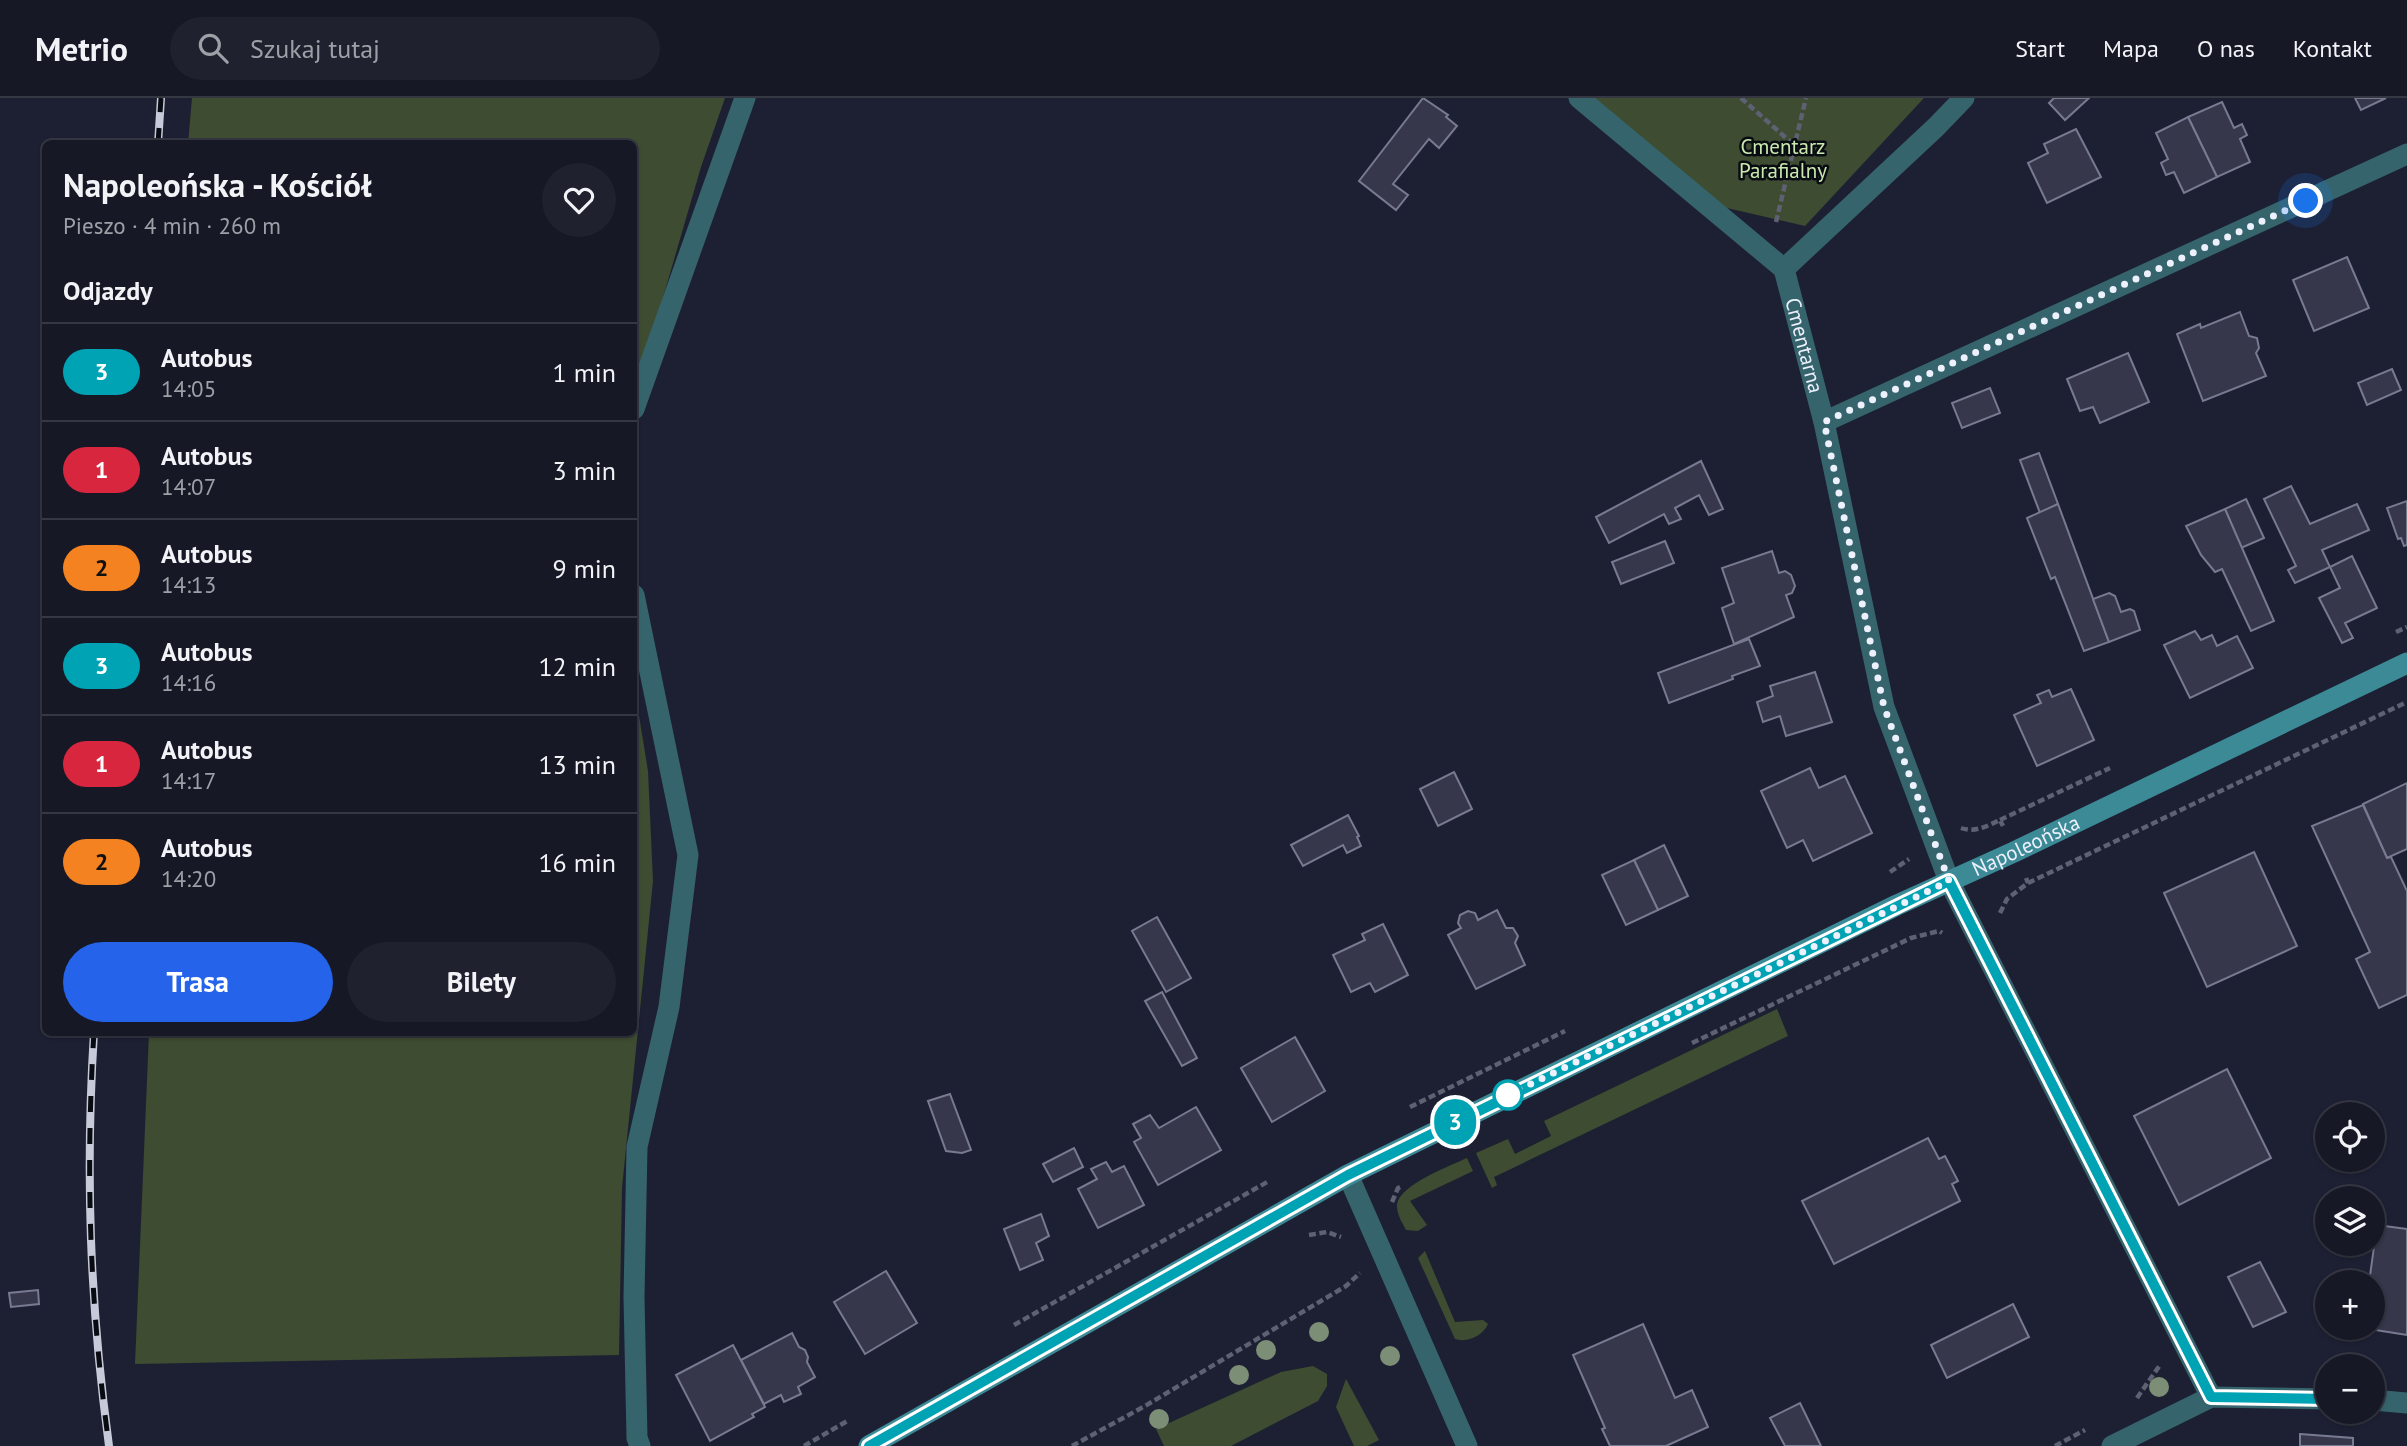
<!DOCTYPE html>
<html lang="pl">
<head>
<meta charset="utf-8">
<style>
	:root { --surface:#161826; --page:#1f212e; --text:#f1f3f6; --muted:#9ea0a7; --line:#353743; --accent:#2563eb }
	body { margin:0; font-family:"PT Sans",sans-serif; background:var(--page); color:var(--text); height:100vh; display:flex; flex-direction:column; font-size:26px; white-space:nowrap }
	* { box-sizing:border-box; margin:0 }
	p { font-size:23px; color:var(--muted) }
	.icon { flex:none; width:38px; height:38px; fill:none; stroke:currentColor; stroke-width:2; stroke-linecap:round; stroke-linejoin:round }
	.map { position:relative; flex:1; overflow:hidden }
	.panel { position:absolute; left:42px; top:42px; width:595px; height:896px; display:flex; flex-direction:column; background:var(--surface); border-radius:10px; box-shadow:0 2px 5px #0004,0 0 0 2px var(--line) }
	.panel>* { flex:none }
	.badge { padding:0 14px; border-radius:23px; font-size:24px; line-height:46px }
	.tools { position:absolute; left:2315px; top:1004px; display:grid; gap:14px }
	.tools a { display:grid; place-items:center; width:70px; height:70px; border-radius:50%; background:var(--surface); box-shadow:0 2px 5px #0004,0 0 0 2px var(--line); font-size:35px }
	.you { position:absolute; width:35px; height:35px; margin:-18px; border:5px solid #fff; border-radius:50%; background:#1a73e8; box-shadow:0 0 0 10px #1a73e833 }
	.map>.badge { position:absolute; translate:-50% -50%; box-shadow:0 0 0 4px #fff }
	h2 { padding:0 21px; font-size:26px; line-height:63px }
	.round { display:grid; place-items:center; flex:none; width:74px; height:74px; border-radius:37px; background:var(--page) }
	.summary { display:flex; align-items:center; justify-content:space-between; height:119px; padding:0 21px }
	h1 { font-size:33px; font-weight:800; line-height:52px }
	.cta { display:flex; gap:14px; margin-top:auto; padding:14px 21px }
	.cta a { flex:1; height:80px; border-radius:42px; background:var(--accent); color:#fff; font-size:28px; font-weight:800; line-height:80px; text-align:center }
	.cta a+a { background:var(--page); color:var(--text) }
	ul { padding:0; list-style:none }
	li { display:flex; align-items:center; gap:21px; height:98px; padding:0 21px; border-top:2px solid var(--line) }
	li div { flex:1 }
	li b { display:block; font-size:26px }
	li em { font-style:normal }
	li .badge { min-width:77px; font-weight:700; text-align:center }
	header { display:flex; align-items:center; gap:42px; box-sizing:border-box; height:98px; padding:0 35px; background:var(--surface); border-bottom:2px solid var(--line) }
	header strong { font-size:33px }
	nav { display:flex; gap:38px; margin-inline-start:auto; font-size:24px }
	.search { width:490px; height:63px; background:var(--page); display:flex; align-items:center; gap:18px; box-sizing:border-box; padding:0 24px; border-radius:38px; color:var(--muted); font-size:26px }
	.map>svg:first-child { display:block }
</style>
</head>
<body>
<header>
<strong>Metrio</strong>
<div class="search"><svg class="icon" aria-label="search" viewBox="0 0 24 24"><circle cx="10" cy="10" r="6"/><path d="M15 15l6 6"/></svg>Szukaj tutaj</div>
<nav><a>Start</a><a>Mapa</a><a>O nas</a><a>Kontakt</a></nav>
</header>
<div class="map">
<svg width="2407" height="1348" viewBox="0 0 2407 1348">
	<rect width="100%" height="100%" fill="#1d2033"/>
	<g fill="#3e4c31">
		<polygon points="192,0 725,0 701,69 634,299 634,46 188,46"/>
		<polygon points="1591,0 1924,0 1805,128 1714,107"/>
		<polygon points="634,587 648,673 653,783 622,1090 619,1257 135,1266 149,935 634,934"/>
		<polygon points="1777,911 1788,938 1494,1079 1497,1087 1492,1090 1476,1055 1508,1041 1515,1056 1551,1038 1544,1023"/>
		<path d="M1467 1060 1473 1073 1410 1103 1427 1127 1418 1133 1406 1132C1402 1124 1396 1115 1397 1106 1401 1086 1450 1068 1467 1060Z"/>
		<path d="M1425 1153 1455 1224 1483 1222 1488 1226C1483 1238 1467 1245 1455 1241L1418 1160Z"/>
		<polygon points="1313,1268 1327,1276 1327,1288 1318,1303 1231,1348 1164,1348 1156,1331 1281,1274"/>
		<polygon points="1346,1281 1379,1342 1367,1348 1354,1348 1336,1309"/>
	</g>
	<g fill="#36374b" stroke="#787a91" stroke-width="2">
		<polygon points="1423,0 1448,17 1446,19 1457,28 1439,50 1429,41 1393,86 1408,97 1396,112 1359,83"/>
		<polygon points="2054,0 2089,0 2065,22 2049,5"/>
		<polygon points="2355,0 2386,0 2361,12"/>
		<polygon points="2222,4 2234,30 2242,26 2247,37 2240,41 2250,64 2217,79 2188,19"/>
		<polygon points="2188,19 2217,79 2184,95 2174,74 2166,77 2161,65 2168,61 2156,35"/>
		<polygon points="2076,31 2101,79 2047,105 2028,65 2048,55 2044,46"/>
		<polygon points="2347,159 2369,210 2314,233 2293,182"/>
		<polygon points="2240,214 2249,238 2257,240 2259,250 2256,255 2266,278 2203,303 2177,236 2200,226 2201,230"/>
		<polygon points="2128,255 2149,304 2100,325 2093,309 2080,313 2067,281"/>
		<polygon points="2392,271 2401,292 2367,307 2358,285"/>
		<polygon points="1990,290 2000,315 1962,330 1952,305"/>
		<polygon points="2039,355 2058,406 2040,415 2020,362"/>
		<polygon points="1701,363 1723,411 1709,417 1699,397 1675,410 1681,421 1669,426 1664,416 1609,445 1596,419"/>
		<polygon points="2291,388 2310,426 2357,406 2369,432 2322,452 2330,469 2295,485 2288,472 2296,468 2264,401"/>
		<polygon points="2246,401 2264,440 2241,450 2225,411"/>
		<polygon points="2407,403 2407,447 2404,448 2401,440 2398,441 2387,410"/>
		<polygon points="2058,406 2109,544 2084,553 2055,479 2051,481 2027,420"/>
		<polygon points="2225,411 2274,523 2251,533 2222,471 2215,474 2201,457 2186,428"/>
		<polygon points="1665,443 1674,465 1621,486 1612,464"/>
		<polygon points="1772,453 1779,475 1785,473 1791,477 1795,488 1792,495 1786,497 1794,519 1734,546 1722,510 1734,505 1722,470"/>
		<polygon points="2352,458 2377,510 2345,525 2353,540 2342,545 2319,500 2340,490 2330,469"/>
		<polygon points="2109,495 2115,498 2121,514 2130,511 2134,513 2140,532 2109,544 2093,501"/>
		<polygon points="2195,533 2201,542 2212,537 2217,548 2237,538 2253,570 2190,600 2164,547"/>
		<polygon points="1749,541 1760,568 1732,578 1733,581 1669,605 1658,575"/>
		<polygon points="1815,574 1832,624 1786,638 1780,618 1763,624 1757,604 1773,598 1770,588"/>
		<polygon points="2071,591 2094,642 2037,668 2014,617 2041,605 2037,597 2049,592 2052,599"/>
		<polygon points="1810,670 1819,690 1845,678 1872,735 1813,763 1803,742 1787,750 1761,693"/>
		<polygon points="1454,674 1472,711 1438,728 1420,691"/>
		<polygon points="2407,685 2407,751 2387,760 2363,706"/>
		<polygon points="2363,707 2387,760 2391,759 2407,793 2407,897 2379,910 2356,861 2370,854 2312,728"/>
		<polygon points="1348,717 1359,738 1357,739 1361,748 1347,755 1343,747 1303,768 1291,747"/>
		<polygon points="1664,747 1688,798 1658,812 1634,762"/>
		<polygon points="2254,754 2297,848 2207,889 2164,795"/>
		<polygon points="1634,762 1658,812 1626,827 1602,777"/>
		<polygon points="1497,812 1506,830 1513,830 1518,838 1515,845 1525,867 1476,891 1448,837 1461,830 1458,825 1460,817 1468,813 1475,815 1478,822"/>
		<polygon points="1157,819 1191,880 1166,894 1132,833"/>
		<polygon points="1383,826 1408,877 1375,894 1370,885 1351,894 1333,857 1365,842 1362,836"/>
		<polygon points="1162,894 1197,960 1182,968 1145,903"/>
		<polygon points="1295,939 1325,993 1272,1024 1241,970"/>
		<polygon points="2227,971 2271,1060 2179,1107 2134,1018"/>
		<polygon points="950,996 971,1052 962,1055 946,1053 928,1003"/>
		<polygon points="1196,1009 1221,1052 1158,1087 1134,1044 1141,1040 1133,1026 1150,1017 1159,1030"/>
		<polygon points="1928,1040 1939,1061 1945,1058 1958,1083 1952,1086 1960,1103 1834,1166 1802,1103"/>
		<polygon points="1074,1050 1083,1069 1053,1084 1043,1066"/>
		<polygon points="1106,1064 1112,1074 1124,1068 1144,1107 1098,1130 1078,1091 1097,1081 1091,1071"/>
		<polygon points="1041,1116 1049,1138 1036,1145 1043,1162 1020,1172 1004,1131"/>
		<polygon points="2377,1127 2407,1131 2407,1237 2363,1230 2373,1230 2373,1185 2369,1185"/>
		<polygon points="2260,1164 2286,1214 2253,1229 2228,1179"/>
		<polygon points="886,1173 917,1225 865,1256 834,1204"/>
		<polygon points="38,1192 39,1206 11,1209 9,1195"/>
		<polygon points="2013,1206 2029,1239 1947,1280 1931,1247"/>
		<polygon points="1643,1226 1675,1300 1692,1292 1708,1329 1666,1348 1610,1348 1602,1331 1605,1330 1573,1257"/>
		<polygon points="792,1235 799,1249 805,1252 808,1259 807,1264 815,1279 798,1289 801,1296 784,1304 781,1297 764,1306 741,1262"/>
		<polygon points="733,1247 765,1309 752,1316 754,1319 710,1343 676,1277"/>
		<polygon points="1800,1305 1821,1348 1785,1348 1770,1320"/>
		<polygon points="2300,1336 2353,1340 2353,1348 2300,1348"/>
	</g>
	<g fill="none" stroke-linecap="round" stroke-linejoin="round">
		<g stroke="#5e6172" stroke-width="4.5" stroke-dasharray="7 3.5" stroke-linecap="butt">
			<polyline points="1741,0 1794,47"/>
			<polyline points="1776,124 1806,0"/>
			<polyline points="2396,534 2407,529"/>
			<polyline points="2000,722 2110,670"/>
			<path d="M1961 730C1975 735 1987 728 2000 722L2003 728"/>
			<polyline points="1890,774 1909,761"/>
			<polyline points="2028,785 2407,604"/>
			<polyline points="2000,815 2007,801 2028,785 2026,780"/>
			<polyline points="1692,945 1911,840 1939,833 1942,835"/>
			<polyline points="1410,1009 1565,933"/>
			<polyline points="1392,1104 1398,1090 1402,1088"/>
			<polyline points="1309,1137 1327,1134 1341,1139"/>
			<polyline points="1014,1227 1269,1083"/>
			<polyline points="2137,1300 2160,1267"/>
			<polyline points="804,1348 849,1322"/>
			<polyline points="1072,1348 1145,1308 1346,1188 1360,1175"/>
			<polyline points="2055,1348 2085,1332"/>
		</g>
		<g stroke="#36646c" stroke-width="21">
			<path id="s1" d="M1579 0 1784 171 1824 324 1884 609 1949 783 2211 1299"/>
			<polyline points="1784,171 1936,29 1964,0"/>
			<polyline points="634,311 745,0"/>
			<polyline points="1824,324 2407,56"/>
			<polyline points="634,497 688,757 669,909 637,1049 634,1199 637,1340 640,1348"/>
			<polyline points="1348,1077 1467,1348"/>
			<polyline points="2373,1302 2407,1305"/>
			<polyline points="2112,1348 2211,1299 2328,1301"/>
		</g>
		<path stroke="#3b8a96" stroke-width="21" id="s2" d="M869 1348 1348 1077 1897 807 2014 754 2407 565"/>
		<g stroke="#c7cad8" stroke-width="8">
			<g id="rail">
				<polyline points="158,46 161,0"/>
				<path d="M94 934C85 1077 90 1207 109 1348"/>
			</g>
		</g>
		<use href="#rail" stroke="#090b13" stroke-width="5" stroke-dasharray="16" stroke-linecap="butt"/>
	</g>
	<g fill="#7c8e76">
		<circle cx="1319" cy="1234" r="10"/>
		<circle cx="1266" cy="1252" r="10"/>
		<circle cx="1390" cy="1258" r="10"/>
		<circle cx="1239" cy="1277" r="10"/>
		<circle cx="2159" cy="1289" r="10"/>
		<circle cx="1159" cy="1321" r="10"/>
	</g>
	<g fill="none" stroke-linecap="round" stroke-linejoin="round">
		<g stroke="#fff" stroke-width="16">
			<polyline id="line" points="869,1348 1348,1077 1949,783 2211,1299 2328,1301"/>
		</g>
		<use href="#line" stroke="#00a3b4" stroke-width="10"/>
		<polyline stroke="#edf0fd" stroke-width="7" stroke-dasharray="0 12.6" points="1508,997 1949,783 1884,609 1824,324 2306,103"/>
	</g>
	<circle fill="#fff" stroke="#00a3b4" stroke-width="3.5" cx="1508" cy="997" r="14"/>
	<g text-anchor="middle" stroke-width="5" stroke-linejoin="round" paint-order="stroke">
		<g font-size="21" fill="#c9e8ad" stroke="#090b13">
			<text x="1783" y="56">Cmentarz<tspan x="1783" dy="24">Parafialny</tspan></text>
		</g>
		<g font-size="21" fill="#edf0fd" stroke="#090b13">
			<text dy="7" stroke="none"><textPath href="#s1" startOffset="346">Cmentarna</textPath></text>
			<text dy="7" stroke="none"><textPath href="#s2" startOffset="1304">Napoleońska</textPath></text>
		</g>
	</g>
</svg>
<div class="tools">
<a><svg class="icon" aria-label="locate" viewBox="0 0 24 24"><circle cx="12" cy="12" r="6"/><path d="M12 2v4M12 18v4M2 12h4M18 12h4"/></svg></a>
<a><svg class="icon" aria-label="layers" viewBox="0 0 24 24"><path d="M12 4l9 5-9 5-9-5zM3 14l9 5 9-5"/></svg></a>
<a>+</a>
<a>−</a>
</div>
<div class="you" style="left:2306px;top:103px"></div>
<b class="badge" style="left:1455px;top:1024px;background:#00a3b4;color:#fff">3</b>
<section class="panel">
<div class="summary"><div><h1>Napoleońska - Kościół</h1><p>Pieszo · 4 min · 260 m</p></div><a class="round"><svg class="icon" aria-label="heart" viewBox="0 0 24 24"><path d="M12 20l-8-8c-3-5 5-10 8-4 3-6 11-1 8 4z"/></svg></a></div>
<h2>Odjazdy</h2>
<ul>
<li><span class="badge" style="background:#00a3b4;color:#fff">3</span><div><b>Autobus</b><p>14:05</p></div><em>1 min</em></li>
<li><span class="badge" style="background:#d7263d;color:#fff">1</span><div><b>Autobus</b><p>14:07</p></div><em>3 min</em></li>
<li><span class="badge" style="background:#f58220;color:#111">2</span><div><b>Autobus</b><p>14:13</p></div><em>9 min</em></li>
<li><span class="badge" style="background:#00a3b4;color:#fff">3</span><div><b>Autobus</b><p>14:16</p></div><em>12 min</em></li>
<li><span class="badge" style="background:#d7263d;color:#fff">1</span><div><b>Autobus</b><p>14:17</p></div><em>13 min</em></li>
<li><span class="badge" style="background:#f58220;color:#111">2</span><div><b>Autobus</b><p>14:20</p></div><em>16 min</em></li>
</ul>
<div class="cta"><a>Trasa</a><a>Bilety</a></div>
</section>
</div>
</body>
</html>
